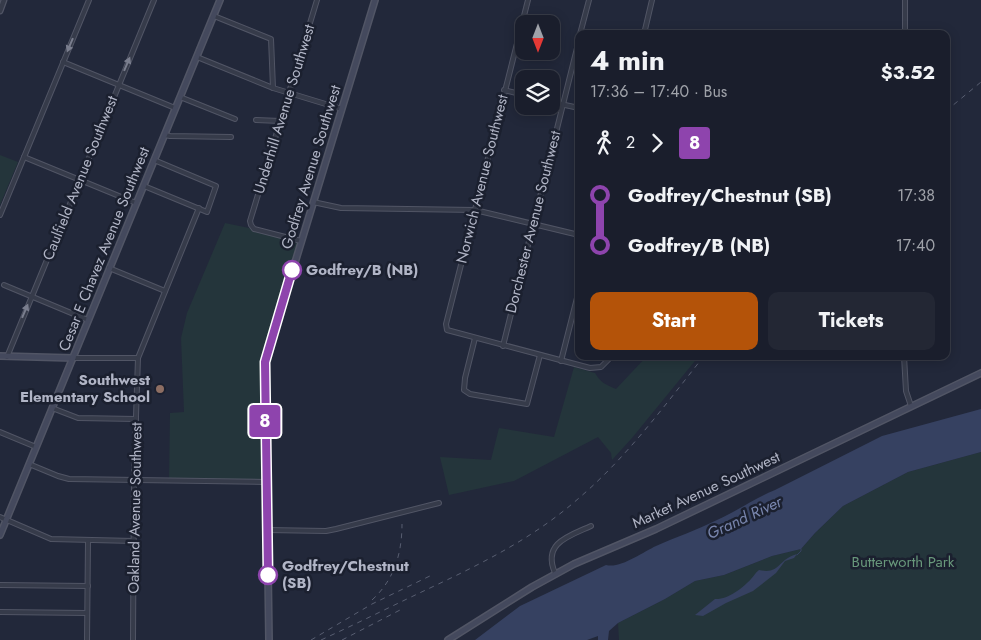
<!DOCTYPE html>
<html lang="en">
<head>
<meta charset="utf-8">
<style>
	:root { --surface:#1a1e2c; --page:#232734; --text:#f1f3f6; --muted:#9fa2a9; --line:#383c48; --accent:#b45309 }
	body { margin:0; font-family:Jost,sans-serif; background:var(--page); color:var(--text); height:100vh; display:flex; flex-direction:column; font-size:19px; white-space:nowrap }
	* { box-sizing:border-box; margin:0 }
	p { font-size:16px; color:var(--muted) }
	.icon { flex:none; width:28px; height:28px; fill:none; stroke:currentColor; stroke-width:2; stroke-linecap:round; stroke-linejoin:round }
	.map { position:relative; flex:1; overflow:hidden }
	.sheet { position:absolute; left:575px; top:30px; width:375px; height:330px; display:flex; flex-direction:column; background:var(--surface); border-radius:10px; box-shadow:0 2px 12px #0003,0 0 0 1px var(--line) }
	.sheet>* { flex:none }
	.badge { padding:0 10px; border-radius:4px; font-size:18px; line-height:32px }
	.needle { width:32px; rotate:180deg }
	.buttons { position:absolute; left:515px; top:15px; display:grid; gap:10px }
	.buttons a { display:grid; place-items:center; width:45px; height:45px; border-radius:10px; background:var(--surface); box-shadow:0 2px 12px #0003,0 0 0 1px var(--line); font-size:25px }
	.map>.badge { position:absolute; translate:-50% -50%; box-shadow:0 0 0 2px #fff }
	.legs { display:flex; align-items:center; gap:8px; height:55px; padding:0 15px; font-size:16px }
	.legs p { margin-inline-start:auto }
	.headline { display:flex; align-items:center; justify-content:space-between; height:85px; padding:0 15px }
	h1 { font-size:28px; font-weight:700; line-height:38px }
	.primary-button { display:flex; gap:10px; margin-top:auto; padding:10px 15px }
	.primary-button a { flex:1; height:58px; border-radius:10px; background:var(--accent); color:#fff; font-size:20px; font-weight:700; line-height:58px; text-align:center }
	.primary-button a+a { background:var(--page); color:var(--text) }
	ul { padding:0 15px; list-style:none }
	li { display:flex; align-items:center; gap:18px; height:50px; font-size:19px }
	li i { display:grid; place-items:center; width:8px; height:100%; margin:0 6px; background:currentColor }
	li i::after { content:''; width:12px; height:12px; margin:-6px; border:4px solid; border-radius:50%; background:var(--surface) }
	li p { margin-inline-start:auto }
	li:first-child i { background:linear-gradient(#0000 50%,currentColor 0) }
	li:last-child i { background:linear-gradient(currentColor 50%,#0000 0) }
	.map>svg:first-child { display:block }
</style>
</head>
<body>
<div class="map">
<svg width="981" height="640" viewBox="0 0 981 640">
	<rect width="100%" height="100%" fill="#22283a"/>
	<g fill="#24353b">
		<polygon points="0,155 18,162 0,205"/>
		<polygon points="225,223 254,229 301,241 266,357 266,482 169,481 170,413 184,412 181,338 187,313"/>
		<path d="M647 356H699L632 438 612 460 611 453 598 437 514 481 449 495 440 457 491 460 499 428 554 437 574 367 595 373C600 382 606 385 616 389Z"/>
		<polygon points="981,452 981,640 619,640 618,623 665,599 695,581 724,575 772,556 801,549 815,533 843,506 908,472"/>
	</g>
	<g fill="#364161">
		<path d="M981 409V452L908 472 843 506 815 533 801 549 772 556 724 575 695 581 665 599 618 623 609 631 608 640H598V636L587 640H475L520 606 606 565C620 569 643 552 656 546 676 537 697 530 717 520 737 511 755 498 775 490L882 436Z"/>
		<path d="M797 554 794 558 785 561 776 573 753 591 726 603 703 616 695 615 715 599C727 600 743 588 751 579 754 576 755 573 759 570 780 575 778 559 797 554Z"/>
	</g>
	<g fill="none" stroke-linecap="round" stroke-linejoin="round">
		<polyline stroke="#364161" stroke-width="1" points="797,555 801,551 801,549"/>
		<g stroke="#515565" stroke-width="6">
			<g id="minor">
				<polyline points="528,0 446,324 447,330 590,368 601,367 612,356"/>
				<polyline points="905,0 905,34"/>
				<polyline points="214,16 271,39 273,88"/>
				<polyline points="580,34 589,0"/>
				<polyline points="644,34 652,0"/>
				<polyline points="197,57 273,88 342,109"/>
				<polyline points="63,62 175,108"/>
				<polyline points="504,90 524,95"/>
				<polyline points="180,97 235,119"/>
				<polyline points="551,102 579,108"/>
				<polyline points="256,120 280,121"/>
				<polyline points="165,135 170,136 231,137"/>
				<polyline points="24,157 136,203"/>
				<polyline points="144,186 207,212 216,186 154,160"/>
				<polyline points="313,202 341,208 475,210 579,235"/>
				<polyline points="0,215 89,0"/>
				<polyline points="301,241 254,229 251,225 250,221 317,0"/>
				<polyline points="109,268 165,291"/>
				<polyline points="4,285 88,320"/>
				<polyline points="475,338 465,378 464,390 470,394 527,404 540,355"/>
				<polyline points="503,346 579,40"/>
				<polyline points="904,356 906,391 911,406"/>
				<polyline points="7,357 154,0"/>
				<polyline points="73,358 138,358"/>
				<polyline points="561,361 579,290"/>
				<polyline points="52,408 78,418 136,419"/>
				<polyline points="0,432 36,447"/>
				<polyline points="29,464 58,476 69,479 266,482"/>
				<polyline points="0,517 51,539 134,541"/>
				<polyline points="267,530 326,531 336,529 439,503"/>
				<path d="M555 573C542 543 569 536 591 526"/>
				<polyline points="0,585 88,586"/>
				<polyline points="0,612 87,613"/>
				<polyline points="87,640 88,541"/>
				<polyline points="133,640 134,475 138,358 199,208"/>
			</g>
		</g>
		<g stroke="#515565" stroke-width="7">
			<polyline id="tertiary" points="0,11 4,0"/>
		</g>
		<g stroke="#515565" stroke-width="8">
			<g id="secondary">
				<polyline points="0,356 73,358"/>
				<polyline points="0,535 220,0"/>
				<polyline points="269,640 265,361 375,0"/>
				<polyline points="448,640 532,587 574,564 656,529 981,373"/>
			</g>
		</g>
		<use href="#minor" stroke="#363b4a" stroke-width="4"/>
		<use href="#tertiary" stroke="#363b4a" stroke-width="4.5"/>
		<use href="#secondary" stroke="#44495d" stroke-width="5"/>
		<g stroke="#585e71" stroke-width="1" stroke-dasharray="5 5" stroke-linecap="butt">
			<polyline points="946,111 981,82"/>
			<path d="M372 600C394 580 402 554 402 524"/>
			<polyline points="311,640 372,604 434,574"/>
			<path d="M321 640C358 623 394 605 430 588 483 563 535 537 579 498 627 457 665 405 704 356"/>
			<polyline points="342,640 402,609"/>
		</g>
	</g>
	<defs><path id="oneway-solid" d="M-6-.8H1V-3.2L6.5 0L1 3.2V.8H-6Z" transform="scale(1.25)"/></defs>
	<g fill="#7a7e8e">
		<use href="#oneway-solid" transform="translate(70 45) rotate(113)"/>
		<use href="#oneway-solid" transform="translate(127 64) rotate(-67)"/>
		<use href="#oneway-solid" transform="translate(25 311) rotate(-67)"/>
	</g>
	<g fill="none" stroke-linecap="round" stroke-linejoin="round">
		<g stroke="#fff" stroke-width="11">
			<polyline id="line-1" points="268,575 265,362 292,270"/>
		</g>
		<use href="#line-1" stroke="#8e44ad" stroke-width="8"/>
	</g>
	<g fill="#fff" stroke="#8e44ad" stroke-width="2.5">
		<circle cx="292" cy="270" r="9"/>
		<circle cx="268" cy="575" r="9"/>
	</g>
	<circle fill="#8d6e63" stroke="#1b202f" stroke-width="2" cx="160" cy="389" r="5"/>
	<g text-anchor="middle" stroke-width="5" stroke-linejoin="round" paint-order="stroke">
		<g font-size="15" fill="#b1b5c6" stroke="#1b202f">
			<text transform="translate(284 109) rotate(-73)" y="5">Underhill Avenue Southwest</text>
			<text transform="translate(311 167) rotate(-73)" y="5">Godfrey Avenue Southwest</text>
			<text transform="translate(80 178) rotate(-68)" y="5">Caulfield Avenue Southwest</text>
			<text transform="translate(482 179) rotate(-76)" y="5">Norwich Avenue Southwest</text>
			<text transform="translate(533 222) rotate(-76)" y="5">Dorchester Avenue Southwest</text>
			<text transform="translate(104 249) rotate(-68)" y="5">Cesar E Chavez Avenue Southwest</text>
			<text transform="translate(706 490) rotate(-25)" y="5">Market Avenue Southwest</text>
			<text transform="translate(135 508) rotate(-89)" y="5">Oakland Avenue Southwest</text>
		</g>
		<g font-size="15" font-weight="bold" fill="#b1b5c6" stroke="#1b202f" text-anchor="start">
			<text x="306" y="275">Godfrey/B (NB)</text>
			<text x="282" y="571">Godfrey/Chestnut<tspan x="282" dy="17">(SB)</tspan></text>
		</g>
		<g font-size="15" font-weight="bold" fill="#b1b5c6" stroke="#1b202f" text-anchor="end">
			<text x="150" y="385">Southwest<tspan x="150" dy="17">Elementary School</tspan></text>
		</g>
		<g font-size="15" fill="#68977b" stroke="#1b202f">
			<text x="903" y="567">Butterworth Park</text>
		</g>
		<g font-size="16" font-style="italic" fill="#7986ae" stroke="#1b202f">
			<text transform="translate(744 517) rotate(-25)" y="6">Grand River</text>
		</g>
	</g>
</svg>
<div class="buttons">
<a><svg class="needle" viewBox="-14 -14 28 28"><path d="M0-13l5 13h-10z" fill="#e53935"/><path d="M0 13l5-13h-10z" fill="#9fa2a9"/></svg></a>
<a><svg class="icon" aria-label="layers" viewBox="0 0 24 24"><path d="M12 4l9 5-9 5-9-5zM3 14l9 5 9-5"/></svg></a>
</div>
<b class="badge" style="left:265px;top:421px;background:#8e44ad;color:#fff">8</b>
<section class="sheet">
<div class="headline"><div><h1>4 min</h1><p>17:36 – 17:40 · Bus</p></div><b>$3.52</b></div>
<div class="legs"><svg class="icon" aria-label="walk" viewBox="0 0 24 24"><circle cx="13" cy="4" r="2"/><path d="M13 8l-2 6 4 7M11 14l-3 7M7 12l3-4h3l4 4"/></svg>2<svg class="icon" aria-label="forward" viewBox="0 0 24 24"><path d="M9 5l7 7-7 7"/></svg><b class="badge" style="background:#8e44ad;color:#fff">8</b></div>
<ul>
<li><i style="color:#8e44ad"></i><b>Godfrey/Chestnut (SB)</b><p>17:38</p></li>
<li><i style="color:#8e44ad"></i><b>Godfrey/B (NB)</b><p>17:40</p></li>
</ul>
<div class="primary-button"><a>Start</a><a>Tickets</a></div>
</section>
</div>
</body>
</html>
